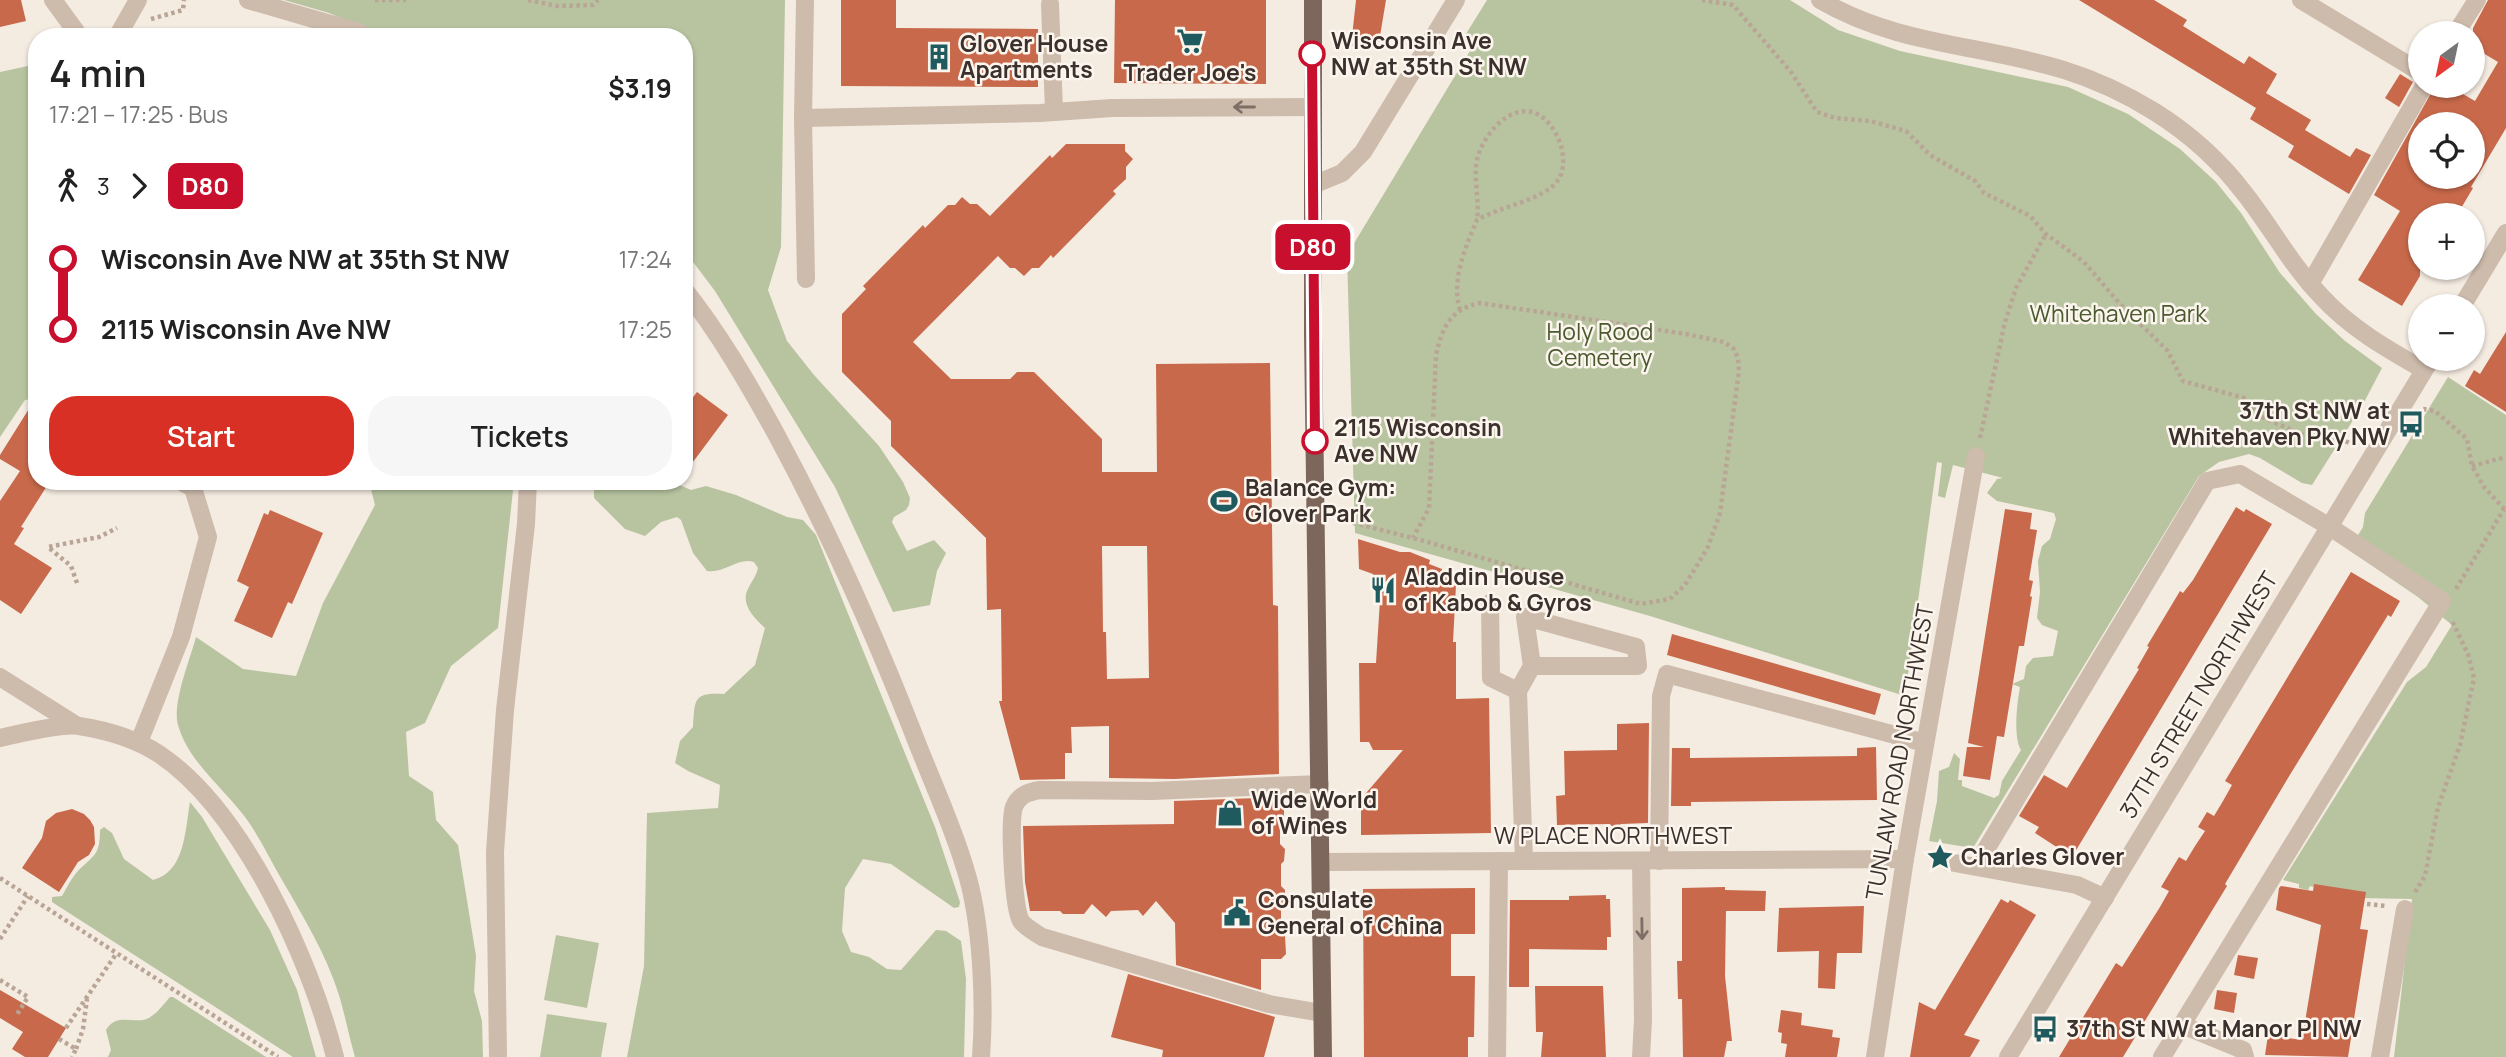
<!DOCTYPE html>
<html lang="en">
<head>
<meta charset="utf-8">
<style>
	:root { --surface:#fff; --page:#f6f6f6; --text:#222; --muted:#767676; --accent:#d93025 }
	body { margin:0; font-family:Manrope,sans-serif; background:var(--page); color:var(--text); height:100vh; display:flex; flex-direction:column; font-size:26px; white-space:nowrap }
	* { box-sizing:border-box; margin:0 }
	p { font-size:23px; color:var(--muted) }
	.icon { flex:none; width:38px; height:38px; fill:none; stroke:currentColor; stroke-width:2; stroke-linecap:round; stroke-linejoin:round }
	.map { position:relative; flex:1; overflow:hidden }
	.side { position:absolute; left:28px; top:28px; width:665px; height:462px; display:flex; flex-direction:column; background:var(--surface); border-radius:28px; box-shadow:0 2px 5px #0004 }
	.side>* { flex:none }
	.badge { padding:0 14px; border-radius:10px; font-size:24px; line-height:46px }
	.needle { width:46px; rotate:213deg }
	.tools { position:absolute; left:2408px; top:21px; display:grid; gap:14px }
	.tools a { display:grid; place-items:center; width:77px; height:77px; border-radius:50%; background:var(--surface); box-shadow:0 2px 5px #0004; font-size:35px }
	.map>.badge { position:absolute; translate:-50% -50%; box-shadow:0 0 0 4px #fff }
	.legs { display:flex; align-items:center; gap:10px; height:77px; padding:0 21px; font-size:23px }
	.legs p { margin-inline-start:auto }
	.head { display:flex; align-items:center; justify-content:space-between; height:119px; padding:0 21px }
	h1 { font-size:38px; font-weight:600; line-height:52px }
	.primary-button { display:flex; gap:14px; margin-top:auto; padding:14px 21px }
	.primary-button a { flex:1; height:80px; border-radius:28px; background:var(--accent); color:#fff; font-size:28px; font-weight:600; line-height:80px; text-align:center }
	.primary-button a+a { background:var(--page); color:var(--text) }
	ul { padding:0 21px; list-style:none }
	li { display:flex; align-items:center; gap:24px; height:70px; font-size:26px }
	li i { display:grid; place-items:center; width:10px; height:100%; margin:0 9px; background:currentColor }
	li i::after { content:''; width:18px; height:18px; margin:-9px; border:5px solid; border-radius:50%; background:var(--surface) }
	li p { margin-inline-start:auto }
	li:first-child i { background:linear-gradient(#0000 50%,currentColor 0) }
	li:last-child i { background:linear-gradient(currentColor 50%,#0000 0) }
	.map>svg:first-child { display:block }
</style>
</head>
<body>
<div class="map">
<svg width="2506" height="1057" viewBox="0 0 2506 1057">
	<rect width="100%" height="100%" fill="#f4ebe1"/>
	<g fill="#b8c4a0">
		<polygon points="284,0 785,0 781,247 768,290 787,341 814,375 879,446 903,482 910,498 909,505 906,510 894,517 892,522 907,551 934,540 946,553 937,571 930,605 893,612 835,487 715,291 684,250 684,37 384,37 329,13"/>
		<path d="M1487 0H1790L1838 30 1900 51 2068 87 2128 114 2180 149 2216 182 2241 213 2280 273 2316 314 2345 341 2382 368 2362 406 2312 485 2302 483 2260 458 2249 454 2219 462 2199 476 1973 848 1929 841 1937 801 1939 771 1949 767 1954 753 1960 759 1958 780H1962V786L1994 798 1999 795 2002 781 2021 750C2013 737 2017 703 2020 687L2012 684 2024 679 2026 666 2033 658 2053 656 2058 631 2042 625 2037 618 2040 592 2038 561 2042 546 2050 539 2056 519 2054 513 1997 501 1987 493 1997 479 2003 478 1953 465 1945 498 1938 496 1942 463 1937 462 1905 696 1650 616 1355 533 1347 255 1476 41 1478 37 1475 36 1466 50 1461 42Z"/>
		<polygon points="37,64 37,398 25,400 0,437 0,72"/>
		<polygon points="2448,377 2506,415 2506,1057 2394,1057 2412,899 2359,898 2310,886 2308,890 2299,888 2299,884 2283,880 2407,682 2426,667 2452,625 2418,597 2349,550 2363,527 2365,513"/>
		<path d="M369 481H514L498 628 451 666 425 723 406 732 409 776 433 792 436 820 458 845 476 956 474 991 482 1021 483 1057H355C349 1036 345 1015 339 995 326 954 303 916 282 880 271 861 262 842 250 824 227 790 189 764 178 725 172 703 190 660 196 637L243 669 296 676 323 603 375 505Z"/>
		<path d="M594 481H670L691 490 706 486 736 495 787 517 803 520 816 535 935 827 960 902 959 907 954 908 891 864 863 859 845 888 842 931 851 952 869 957 887 969 901 970 936 930 946 931 961 941 966 979 964 1057H627L644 966 647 813 718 808 720 785 688 771 675 763 680 741 693 727C695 699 693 692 724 694L755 665 765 628C754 618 740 604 748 589 751 582 756 577 758 568L754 562C738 557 724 574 707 571L693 553 681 520 677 517 661 522 645 536 625 529 594 498Z"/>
		<path d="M190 802 202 817 270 930 297 990 316 1057H293L52 902V897L62 896C66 889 71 879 77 872 93 855 100 857 100 830L104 827 112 833 124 859 153 880C185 872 185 831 190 802Z"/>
		<polygon points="556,935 599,943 587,1008 544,1000"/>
		<path d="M170 997H173L266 1057H108L111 1050 106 1030C116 1014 127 1022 143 1020 154 1018 163 1005 170 997Z"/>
		<polygon points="547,1014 607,1023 601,1057 540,1057"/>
	</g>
	<g fill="#c8694b" fill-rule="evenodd">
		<polygon points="0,0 21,0 26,21 0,27"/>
		<polygon points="841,0 896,0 896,28 1038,29 1038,87 841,86"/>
		<polygon points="1115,0 1266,0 1266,84 1114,83"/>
		<polygon points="1356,0 1386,0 1379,42 1371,40 1370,48 1351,46"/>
		<polygon points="2079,0 2154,0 2187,20 2183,26 2244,64 2249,56 2277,74 2266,93 2311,120 2305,130 2350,157 2356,148 2371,155 2349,194 2288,157 2294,146 2250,119 2256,108"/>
		<path d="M2488 0H2506V128L2471 187 2473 188 2457 215H2420V276L2402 306 2358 280 2400 211 2374 195 2435 86H2449L2475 101 2498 62 2473 47V28ZM2420 124H2473V177H2420Z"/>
		<polygon points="2400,74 2413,82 2399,107 2385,98"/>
		<path d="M1066 144H1125V151L1133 159 1126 167V179L1113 191 1116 194 1053 258 1051 255 1039 268H1032L1024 276 1015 268H1010L998 256 913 342 951 379H1010L1017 372H1034L1102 439V472H1157L1156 364 1270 363 1273 605 1278 606 1279 774 1174 779 1109 778V726L1071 727 1072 753H1065V779L1020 780 999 701H1002L1001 609 987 610 986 538 891 446V421L842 372V314L866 289 863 286 923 225 925 228 948 205H955L962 197 970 204H977L990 216 1050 155 1052 158ZM1102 546H1147L1149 678 1107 679 1106 632H1103Z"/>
		<polygon points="2506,332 2506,412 2465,386 2474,370 2480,374"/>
		<polygon points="697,392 728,415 684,474 684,409"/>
		<polygon points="37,396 37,481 50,481 21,527 24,528 14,544 52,568 21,614 0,600 0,501 20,471 0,459 0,455"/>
		<polygon points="2236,507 2244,512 2246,509 2272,524 2072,857 2035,833 2039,827 2019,816 2044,775 2067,788 2139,669 2137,668 2149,647 2147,646 2180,591 2183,593 2193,580"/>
		<polygon points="2005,509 2032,513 2030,529 2037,530 2029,580 2033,581 2030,596 2032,597 2024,646 2019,646 2004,737 1997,736 1990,780 1963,776 1967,747 1984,747 1968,743"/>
		<polygon points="270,510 323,533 292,604 288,602 272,638 234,621 249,587 237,581 264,513 268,515"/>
		<polygon points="1358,539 1400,552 1410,552 1430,560 1429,564 1442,569 1442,574 1456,585 1453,642 1456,642 1456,699 1489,698 1491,833 1361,835 1361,799 1403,750 1373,750 1369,742 1360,742 1359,663 1376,663 1380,600 1374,600 1373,574 1359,569"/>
		<polygon points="2351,572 2400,601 2391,617 2388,615 2288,778 2225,884 2227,886 2123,1057 2059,1057 2116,963 2122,967 2160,907 2169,891 2161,887 2179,857 2186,861 2195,846 2205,831 2198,827 2207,812 2214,816 2223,801 2232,785 2225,781"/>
		<polygon points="1672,634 1881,694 1875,715 1667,655"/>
		<polygon points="1649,723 1648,823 1621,824 1615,830 1610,824 1557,825 1556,796 1565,795 1564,751 1617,750 1617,724"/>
		<polygon points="1876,747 1877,800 1691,802 1691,806 1671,806 1672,748 1690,748 1690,758 1857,756 1857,748"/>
		<polygon points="1284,797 1284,816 1280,818 1280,844 1285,849 1284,861 1281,864 1281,886 1285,890 1285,902 1281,906 1281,932 1285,936 1286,954 1281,959 1261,959 1261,990 1176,965 1175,923 1156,901 1143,916 1138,910 1111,911 1106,917 1092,904 1084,914 1063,914 1060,911 1030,911 1025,882 1023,826 1174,824 1174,801"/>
		<polygon points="72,809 84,814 90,820 94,827 95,844 89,855 78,862 59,892 22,868 42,838 46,821 56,813"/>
		<polygon points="2314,884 2366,892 2360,929 2368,930 2348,1057 2265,1055 2268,1035 2302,1040 2321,925 2276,910 2279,888 2281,886 2313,891"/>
		<polygon points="1725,887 1725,890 1766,891 1765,911 1726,911 1725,976 1732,1041 1727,1041 1724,1057 1683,1057 1682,999 1678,999 1677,961 1682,961 1682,888"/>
		<polygon points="1475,888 1475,934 1451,934 1451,976 1475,976 1474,1037 1468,1037 1468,1057 1364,1057 1363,889"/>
		<polygon points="1606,895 1606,899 1610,899 1611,937 1607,937 1607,950 1529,949 1529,987 1509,987 1510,900 1569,900 1569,896"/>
		<polygon points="2001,899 2008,903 2010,900 2036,915 1964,1035 1980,1040 1970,1057 1910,1057 1919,1002 1935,1010"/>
		<polygon points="1864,906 1862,953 1837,953 1835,989 1818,988 1819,951 1777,952 1779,908"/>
		<polygon points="2238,955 2258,958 2254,979 2234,975"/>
		<polygon points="1128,974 1275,1017 1264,1057 1162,1057 1163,1050 1111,1037"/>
		<polygon points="1535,986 1603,986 1606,1057 1541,1057 1543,1032 1536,1032"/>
		<polygon points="0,990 66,1028 48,1057 25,1057 12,1049 23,1032 0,1018"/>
		<polygon points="2217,990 2237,993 2234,1013 2214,1009"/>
		<polygon points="1781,1010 1802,1013 1801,1025 1833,1030 1832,1037 1840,1038 1837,1057 1785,1057 1787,1044 1781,1043 1782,1033 1778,1032"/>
	</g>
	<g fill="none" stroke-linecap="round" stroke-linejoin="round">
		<g stroke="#b9a596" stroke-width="4.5" stroke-dasharray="3.5 3.5" stroke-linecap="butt">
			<polyline points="375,0 406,0"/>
			<polyline points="528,0 557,6 593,5 598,0"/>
			<polyline points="1702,0 1733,5 1791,72 1817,112 1835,118 1870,121 1906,131 1930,155 1975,181 1984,193 2030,216 2046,234 2084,262 2120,304 2167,350 2183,381 2244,398 2262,417 2310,438 2331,433 2349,443"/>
			<polyline points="151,19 183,10 184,0"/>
			<path d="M1460 310C1451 280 1465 248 1477 220 1498 207 1545 200 1558 180 1571 161 1558 124 1537 114 1511 102 1485 133 1478 156 1472 176 1480 198 1477 220"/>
			<polyline points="2423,409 2435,411 2467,439 2472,466 2484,487 2506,511"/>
			<polyline points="1980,438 2005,322 2016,288 2046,234"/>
			<polyline points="2472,466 2506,457"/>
			<path d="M1346 521 1413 538 1424 541 1641 604 1670 599 1685 585 1708 547 1720 513 1739 371 1738 358 1734 349 1724 342 1686 334 1480 303C1450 309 1442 328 1436 355L1429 508 1413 538"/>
			<polyline points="77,583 71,566 48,547 99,537 117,528"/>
			<polyline points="2456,589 2504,509"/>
			<polyline points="0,878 278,1057"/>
			<polyline points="2415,892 2425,876 2438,807 2460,745 2474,678 2468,654 2452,621"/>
			<polyline points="2367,904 2387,906"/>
			<polyline points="0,939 28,896"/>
			<polyline points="0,980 28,997 16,1016"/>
			<polyline points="66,1028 116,954"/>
			<polyline points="59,1039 76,1049 72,1057"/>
			<polyline points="76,1049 83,1029 87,999"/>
		</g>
		<g stroke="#cdbbac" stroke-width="18">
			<polyline points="53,0 80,37"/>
			<polyline points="248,0 358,32 368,37"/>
			<polyline points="805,0 803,118 806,279"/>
			<path d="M1820 0C1899 46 1980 44 2064 70 2096 80 2126 94 2155 112 2190 134 2220 161 2245 194 2271 227 2291 265 2321 296 2350 328 2387 349 2424 370"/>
			<polyline points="2301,0 2420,72"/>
			<polyline points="1050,4 1054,111"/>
			<polyline points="2456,33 2477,0"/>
			<polyline points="117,37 138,0"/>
			<polyline points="803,118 1040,113 1112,108 1312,107"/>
			<polyline points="1313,185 1342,173 1363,152 1456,0"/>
			<polyline points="2310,284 2424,86"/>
			<path d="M684 289C719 333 748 383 775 432 827 528 872 628 912 730 929 775 951 821 965 868 982 921 985 1002 981 1057"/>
			<polyline points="2462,306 2506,233"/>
			<polyline points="1490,603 1491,678 1518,691"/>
			<polyline points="0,677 76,725"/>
			<path d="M0 738C17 734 63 723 79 726 105 730 136 739 159 754 243 810 311 961 335 1057"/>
			<polyline points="139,742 181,637 208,537 193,488 180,481"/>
			<path d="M1320 784 1152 791 1040 790C1028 792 1019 795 1014 807 1009 820 1013 909 1021 921 1026 928 1035 932 1042 937L1269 1004 1322 1013"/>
			<polyline points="1524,861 1518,691 1532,666 1638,666 1636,647 1525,617 1532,666"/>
			<polyline points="1641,861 1643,1020 1641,1057"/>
			<polyline points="1659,861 1661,696 1667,674 1925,743"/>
			<polyline points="1321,862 1905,859"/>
			<polyline points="1949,862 2077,885 2105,898"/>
			<polyline points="1979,866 1985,851 2207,481 2240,474 2330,527 2442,601 2162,1057"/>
			<polyline points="2182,1025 2243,1050 2245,1057"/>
			<polyline points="498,1057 495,852 505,710 526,524 528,481"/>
			<polyline points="1497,1057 1499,861"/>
			<polyline points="1875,1057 1905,859 1976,456"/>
			<polyline points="2008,1057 2431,359"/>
			<polyline points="2380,1057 2405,909"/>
		</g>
		<polyline stroke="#7d675c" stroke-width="18" points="1313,0 1313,335 1323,1057"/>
	</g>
	<defs><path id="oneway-shaft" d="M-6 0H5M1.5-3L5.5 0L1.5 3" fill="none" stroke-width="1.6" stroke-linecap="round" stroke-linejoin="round" transform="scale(1.75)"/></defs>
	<g stroke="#7d6f65">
		<use href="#oneway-shaft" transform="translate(1244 107) rotate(180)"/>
		<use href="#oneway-shaft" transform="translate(1642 929) rotate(89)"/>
	</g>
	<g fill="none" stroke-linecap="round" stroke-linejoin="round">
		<g stroke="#fff" stroke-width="16">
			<polyline id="line-1" points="1312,54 1315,441"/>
		</g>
		<use href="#line-1" stroke="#c8102e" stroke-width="10"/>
	</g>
	<defs>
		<g id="supermarket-bare" transform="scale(2.1)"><path d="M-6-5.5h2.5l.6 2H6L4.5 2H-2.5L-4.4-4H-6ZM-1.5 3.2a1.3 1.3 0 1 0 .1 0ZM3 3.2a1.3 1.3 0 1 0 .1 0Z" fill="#1f5a5e" stroke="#fbf5ee" stroke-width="2.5" paint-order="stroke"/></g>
		<g id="building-bare" transform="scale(2.1)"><path d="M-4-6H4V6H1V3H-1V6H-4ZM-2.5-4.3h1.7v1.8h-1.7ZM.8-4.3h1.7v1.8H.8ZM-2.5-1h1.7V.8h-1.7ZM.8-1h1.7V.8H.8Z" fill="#1f5a5e" stroke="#fbf5ee" stroke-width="2.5" paint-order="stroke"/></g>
		<g id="bus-bare" transform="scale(2.1)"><path d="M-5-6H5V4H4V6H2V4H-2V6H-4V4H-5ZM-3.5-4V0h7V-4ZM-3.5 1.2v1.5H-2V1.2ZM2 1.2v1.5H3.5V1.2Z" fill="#1f5a5e" stroke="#fbf5ee" stroke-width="2.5" paint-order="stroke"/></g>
		<g id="stadium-bare" transform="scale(2.1)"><path d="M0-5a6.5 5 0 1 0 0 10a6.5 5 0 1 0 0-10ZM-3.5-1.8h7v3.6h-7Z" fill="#1f5a5e" stroke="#fbf5ee" stroke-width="2.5" paint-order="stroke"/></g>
		<g id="restaurant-bare" transform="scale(2.1)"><path d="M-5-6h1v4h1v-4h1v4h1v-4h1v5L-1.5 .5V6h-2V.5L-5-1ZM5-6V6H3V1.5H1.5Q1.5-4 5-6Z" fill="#1f5a5e" stroke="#fbf5ee" stroke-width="2.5" paint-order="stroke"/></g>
		<g id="shop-bare" transform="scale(2.1)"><path d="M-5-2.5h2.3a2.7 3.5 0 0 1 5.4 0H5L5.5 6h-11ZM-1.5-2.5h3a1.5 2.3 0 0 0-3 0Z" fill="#1f5a5e" stroke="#fbf5ee" stroke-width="2.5" paint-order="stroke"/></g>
		<g id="sight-bare" transform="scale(2.1)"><path d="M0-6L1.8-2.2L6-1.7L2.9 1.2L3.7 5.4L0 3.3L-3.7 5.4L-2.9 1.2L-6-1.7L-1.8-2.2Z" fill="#1f5a5e" stroke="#fbf5ee" stroke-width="2.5" paint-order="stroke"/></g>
		<g id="civic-bare" transform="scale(2.1)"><path d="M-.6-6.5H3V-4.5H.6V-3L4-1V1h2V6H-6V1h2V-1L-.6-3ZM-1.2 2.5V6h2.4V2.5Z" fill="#1f5a5e" stroke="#fbf5ee" stroke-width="2.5" paint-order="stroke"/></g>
	</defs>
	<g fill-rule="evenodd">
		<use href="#supermarket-bare" x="1190" y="41"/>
		<use href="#building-bare" x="939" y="57"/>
		<use href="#bus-bare" x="2411" y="424"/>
		<use href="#stadium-bare" x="1224" y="501"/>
		<use href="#restaurant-bare" x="1383" y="590"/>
		<use href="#shop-bare" x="1230" y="813"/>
		<use href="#sight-bare" x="1940" y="857"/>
		<use href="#civic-bare" x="1237" y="913"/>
		<use href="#bus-bare" x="2045" y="1029"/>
	</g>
	<g fill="#fff" stroke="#c8102e" stroke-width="3.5">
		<circle cx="1312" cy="54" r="12"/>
		<circle cx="1315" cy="441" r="12"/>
	</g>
	<g text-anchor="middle" stroke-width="5" stroke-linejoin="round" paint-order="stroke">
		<g font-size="23" font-weight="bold" fill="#3b302b" stroke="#fbf5ee" text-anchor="start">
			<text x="1331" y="49">Wisconsin Ave<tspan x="1331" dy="26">NW at 35th St NW</tspan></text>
			<text x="1334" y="436">2115 Wisconsin<tspan x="1334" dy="26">Ave NW</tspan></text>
		</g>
		<g font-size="23" font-weight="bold" fill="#3b302b" stroke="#fbf5ee" text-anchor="start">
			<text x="960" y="52">Glover House<tspan x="960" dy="26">Apartments</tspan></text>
			<text x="1190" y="81" text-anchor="middle">Trader Joe's</text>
			<text x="2390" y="419" text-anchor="end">37th St NW at<tspan x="2390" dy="26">Whitehaven Pky NW</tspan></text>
			<text x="1245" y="496">Balance Gym:<tspan x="1245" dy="26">Glover Park</tspan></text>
			<text x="1404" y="585">Aladdin House<tspan x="1404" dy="26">of Kabob &amp; Gyros</tspan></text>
			<text x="1251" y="808">Wide World<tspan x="1251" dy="26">of Wines</tspan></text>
			<text x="1961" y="865">Charles Glover</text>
			<text x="1258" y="908">Consulate<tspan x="1258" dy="26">General of China</tspan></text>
			<text x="2066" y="1037">37th St NW at Manor Pl NW</text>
		</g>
		<g font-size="23" fill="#4a5a2e" stroke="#fbf5ee">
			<text x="2118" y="322">Whitehaven Park</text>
			<text x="1600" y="340">Holy Rood<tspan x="1600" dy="26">Cemetery</tspan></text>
		</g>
		<g font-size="23" fill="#3b302b" stroke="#fbf5ee">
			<text transform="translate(2199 695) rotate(-59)" y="8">37TH STREET NORTHWEST</text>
			<text transform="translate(1900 752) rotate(-80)" y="8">TUNLAW ROAD NORTHWEST</text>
			<text x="1613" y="844">W PLACE NORTHWEST</text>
		</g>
	</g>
</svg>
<div class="tools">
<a><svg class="needle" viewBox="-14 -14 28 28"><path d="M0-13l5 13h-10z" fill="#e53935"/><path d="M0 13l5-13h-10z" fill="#767676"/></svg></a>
<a><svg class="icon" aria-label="locate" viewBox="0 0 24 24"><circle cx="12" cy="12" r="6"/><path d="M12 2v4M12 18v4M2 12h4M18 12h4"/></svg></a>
<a>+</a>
<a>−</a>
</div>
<b class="badge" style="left:1313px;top:247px;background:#c8102e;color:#fff">D80</b>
<section class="side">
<div class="head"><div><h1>4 min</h1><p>17:21 – 17:25 · Bus</p></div><b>$3.19</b></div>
<div class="legs"><svg class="icon" aria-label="walk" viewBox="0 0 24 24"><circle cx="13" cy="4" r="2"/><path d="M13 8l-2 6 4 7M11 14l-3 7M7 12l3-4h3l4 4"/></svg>3<svg class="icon" aria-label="forward" viewBox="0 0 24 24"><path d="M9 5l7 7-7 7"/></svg><b class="badge" style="background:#c8102e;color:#fff">D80</b></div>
<ul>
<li><i style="color:#c8102e"></i><b>Wisconsin Ave NW at 35th St NW</b><p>17:24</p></li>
<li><i style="color:#c8102e"></i><b>2115 Wisconsin Ave NW</b><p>17:25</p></li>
</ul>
<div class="primary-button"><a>Start</a><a>Tickets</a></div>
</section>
</div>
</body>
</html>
